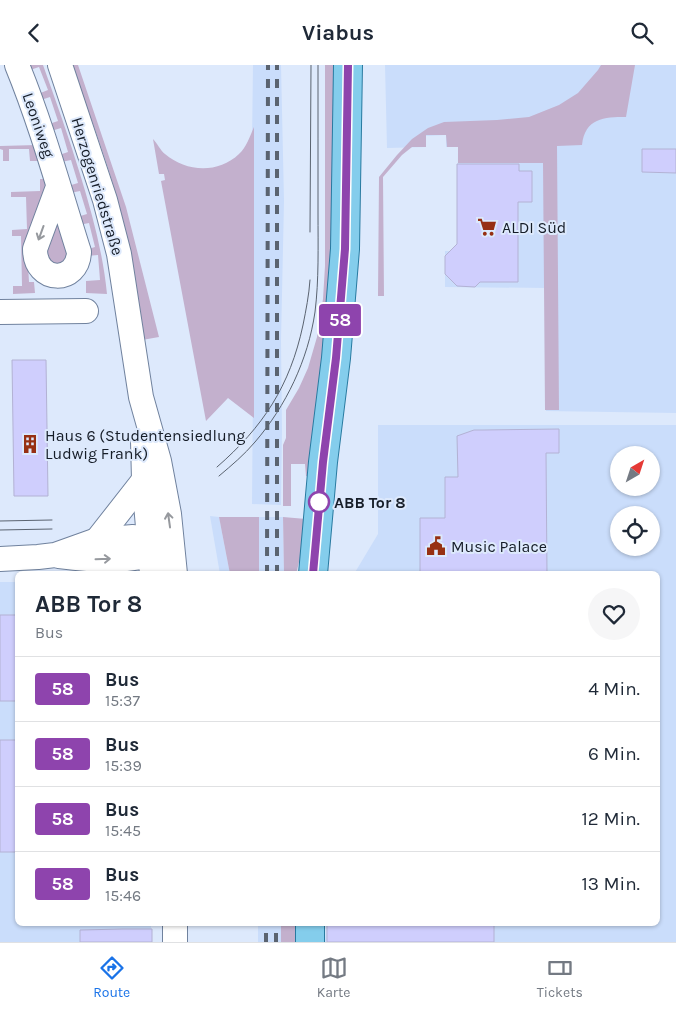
<!DOCTYPE html>
<html lang="de">
<head>
<meta charset="utf-8">
<style>
	:root { --surface:#fff; --page:#f6f6f7; --text:#1f2937; --muted:#747a83; --line:#e0e1e3; --accent:#1a73e8 }
	body { margin:0; font-family:Karla,sans-serif; background:var(--page); color:var(--text); height:100vh; display:flex; flex-direction:column; font-size:19px; white-space:nowrap }
	* { box-sizing:border-box; margin:0 }
	p { font-size:16px; color:var(--muted) }
	.icon { flex:none; width:28px; height:28px; fill:none; stroke:currentColor; stroke-width:2; stroke-linecap:round; stroke-linejoin:round }
	.map { position:relative; flex:1; overflow:hidden }
	.side { position:absolute; left:15px; top:506px; width:645px; height:355px; display:flex; flex-direction:column; background:var(--surface); border-radius:8px; box-shadow:0 1px 4px #0004 }
	.side>* { flex:none }
	.badge { padding:0 10px; border-radius:4px; font-size:18px; line-height:32px }
	.needle { width:32px; rotate:39deg }
	.buttons { position:absolute; left:610px; top:381px; display:grid; gap:10px }
	.buttons a { display:grid; place-items:center; width:50px; height:50px; border-radius:50%; background:var(--surface); box-shadow:0 1px 4px #0004; font-size:25px }
	.map>.badge { position:absolute; translate:-50% -50%; box-shadow:0 0 0 2px #fff }
	.round { display:grid; place-items:center; flex:none; width:52px; height:52px; border-radius:26px; background:var(--page) }
	.head { display:flex; align-items:center; justify-content:space-between; height:85px; padding:0 20px }
	h1 { font-size:24px; font-weight:700; line-height:38px }
	ul { padding:0; list-style:none }
	li { display:flex; align-items:center; gap:15px; height:65px; padding:0 20px; border-top:1px solid var(--line) }
	li div { flex:1 }
	li b { display:block; font-size:19px }
	li em { font-style:normal }
	li .badge { min-width:55px; font-weight:700; text-align:center }
	header { display:flex; justify-content:space-between; align-items:center; height:65px; padding:0 20px; background:var(--surface); font-size:22px; font-weight:700 }
	.tabs { display:flex; justify-content:space-around; align-items:center; height:70px; border-top:1px solid var(--line); background:var(--surface); font-size:14px; color:var(--muted) }
	.tabs a { display:grid; justify-items:center; gap:2px }
	.tabs .active { color:var(--accent) }
	.map>svg:first-child { display:block }
</style>
</head>
<body>
<header><svg class="icon" aria-label="back" viewBox="0 0 24 24"><path d="M15 5l-7 7 7 7"/></svg>Viabus<svg class="icon" aria-label="search" viewBox="0 0 24 24"><circle cx="10" cy="10" r="6"/><path d="M15 15l6 6"/></svg></header>
<div class="map">
<svg width="676" height="877" viewBox="0 0 676 877">
	<rect width="100%" height="100%" fill="#dde9fc"/>
	<g fill="#caddfb" fill-rule="evenodd">
		<polygon points="253,0 281,0 284,136 281,276 282,366 281,440 252,439 253,320 252,77"/>
		<polygon points="385,0 676,0 676,348 546,346 547,223 445,222 445,186 457,186 458,82 446,82 446,70 426,71 426,82 387,83"/>
		<path d="M378 360H676V877H325L326 859H658V509H354L378 469ZM619 390H651V422H619ZM619 450H651V482H619Z"/>
		<polygon points="210,451 219,452 230,509 220,509"/>
		<polygon points="259,452 283,452 284,509 259,509"/>
		<polygon points="0,517 17,517 18,859 151,859 151,877 0,877"/>
		<rect x="258" y="859" width="23" height="18"/>
	</g>
	<g fill="#c3b0cd">
		<path d="M28 0H43C56 36 69 73 80 109 92 148 103 188 107 229L86 228V216L100 215 98 190 87 191 85 185 95 182 89 158 79 160 77 152 87 149 80 126 70 128 68 121 78 118 71 95 61 97 59 90 68 87 61 63 51 66 49 59 58 56 50 32 41 35 38 29 48 25 39 2 30 5Z"/>
		<path d="M72 0H78L126 142 159 272 142 275C138 247 136 219 131 191 119 126 94 63 72 0Z"/>
		<polygon points="325,0 337,0 335,184 310,412 306,411 305,399 291,399 291,441 283,441 283,380 286,373 286,345 299,323 308,303 317,272 323,234 325,201"/>
		<path d="M601 0H635L626 52C604 52 585 53 582 80L557 81 559 345H545L543 98H458V82H447L446 70H426V82H412L402 90 383 112 384 231H378L379 112 397 90 412 74 428 63 444 57 497 55 529 52 559 40 578 28 598 5Z"/>
		<path d="M254 62V353L228 333 206 356 161 116 165 115 164 109H159L153 74C158 79 160 85 165 89 186 107 218 109 239 89 246 83 250 71 254 62Z"/>
		<polygon points="37,80 42,96 30,96 29,84 9,84 9,96 3,96 3,85 0,84 0,81"/>
		<polygon points="40,114 48,114 28,200 29,217 34,217 35,228 13,229 13,221 22,221 21,171 12,171 12,165 27,164 26,132 11,132 11,127 40,126"/>
		<polygon points="54,159 61,161 68,184 66,196 54,202 41,185"/>
		<polygon points="219,452 259,452 259,509 230,509"/>
		<polygon points="283,452 306,454 304,497 299,497 296,509 284,509"/>
		<polygon points="281,859 298,859 297,877 281,877"/>
	</g>
	<g fill="#cfcefd" stroke="#b3b2d4">
		<polygon points="642,84 676,84 676,108 642,107"/>
		<polygon points="457,99 519,99 519,106 532,106 532,137 518,137 518,217 480,217 475,222 457,221 445,209 445,191 457,179"/>
		<polygon points="12,295 46,295 48,431 14,431"/>
		<polygon points="559,364 559,388 546,388 547,509 420,509 420,453 445,453 445,412 458,412 457,371 474,365 483,365"/>
		<rect x="0" y="550" width="18" height="86"/>
		<rect x="0" y="675" width="18" height="112"/>
		<rect x="327" y="859" width="167" height="18"/>
		<polygon points="123,864 152,864 152,877 80,877 80,865"/>
	</g>
	<g fill="none" stroke-linecap="round" stroke-linejoin="round">
		<g stroke="#70829e" stroke-width="26">
			<g id="minor">
				<path d="M17 0C42 61 59 124 79 187 78 219 35 219 35 184L58 122"/>
				<polyline points="60,0 105,135 119,189 141,332 159,396 169,449 175,509"/>
				<polyline points="0,247 86,246"/>
				<polyline points="143,376 144,415 152,509"/>
				<polyline points="97,475 144,415"/>
				<path d="M59 491C92 495 132 499 164 485"/>
				<polyline points="0,494 38,492 55,490 97,475 133,472 164,479"/>
				<polyline points="175,877 175,859"/>
			</g>
		</g>
		<g stroke="#287aa0" stroke-width="30">
			<g id="major">
				<polyline points="313,509 323,397 336,293 345,184 348,0"/>
				<polyline points="310,859 310,877"/>
			</g>
		</g>
		<use href="#minor" stroke="#fff" stroke-width="24"/>
		<use href="#major" stroke="#84cdec" stroke-width="28"/>
		<g stroke="#5a6370" stroke-width="1">
			<polyline points="310,167 311,0"/>
			<path d="M217 402C263 362 290 321 303 260 306 245 309 230 310 215"/>
			<path d="M219 411C232 400 244 390 255 377 286 341 308 295 315 247 319 215 318 181 318 148 318 99 318 49 318 0"/>
			<polyline points="0,456 52,455"/>
			<polyline points="0,465 52,464"/>
		</g>
		<g stroke="#5a6370" stroke-width="4" stroke-dasharray="9 9" stroke-linecap="butt">
			<polyline points="267,509 268,0"/>
			<polyline points="277,509 277,0"/>
			<polyline points="266,877 266,859"/>
			<polyline points="276,877 276,859"/>
		</g>
	</g>
	<defs><path id="oneway-shaft" d="M-6 0H5M1.5-3L5.5 0L1.5 3" fill="none" stroke-width="1.6" stroke-linecap="round" stroke-linejoin="round" transform="scale(1.25)"/></defs>
	<g stroke="#96999e">
		<use href="#oneway-shaft" transform="translate(41 168) rotate(110)"/>
		<use href="#oneway-shaft" transform="translate(169 455) rotate(-98)"/>
		<use href="#oneway-shaft" transform="translate(103 494) rotate(-2)"/>
	</g>
	<g fill="none" stroke-linecap="round" stroke-linejoin="round">
		<g stroke="#fff" stroke-width="11">
			<polyline id="line" points="313,509 323,397 336,293 345,184 348,0"/>
		</g>
		<use href="#line" stroke="#8e44ad" stroke-width="8"/>
	</g>
	<defs>
		<g id="supermarket-bare" transform="scale(1.5)"><path d="M-6-5.5h2.5l.6 2H6L4.5 2H-2.5L-4.4-4H-6ZM-1.5 3.2a1.3 1.3 0 1 0 .1 0ZM3 3.2a1.3 1.3 0 1 0 .1 0Z" fill="#973013" stroke="#dde9fc" stroke-width="2.5" paint-order="stroke"/></g>
		<g id="building-bare" transform="scale(1.5)"><path d="M-4-6H4V6H1V3H-1V6H-4ZM-2.5-4.3h1.7v1.8h-1.7ZM.8-4.3h1.7v1.8H.8ZM-2.5-1h1.7V.8h-1.7ZM.8-1h1.7V.8H.8Z" fill="#973013" stroke="#dde9fc" stroke-width="2.5" paint-order="stroke"/></g>
		<g id="civic-bare" transform="scale(1.5)"><path d="M-.6-6.5H3V-4.5H.6V-3L4-1V1h2V6H-6V1h2V-1L-.6-3ZM-1.2 2.5V6h2.4V2.5Z" fill="#973013" stroke="#dde9fc" stroke-width="2.5" paint-order="stroke"/></g>
	</defs>
	<g fill-rule="evenodd">
		<use href="#supermarket-bare" x="487" y="162"/>
		<use href="#building-bare" x="30" y="379"/>
		<use href="#civic-bare" x="436" y="481"/>
	</g>
	<circle fill="#fff" stroke="#8e44ad" stroke-width="2.5" cx="319" cy="437" r="10"/>
	<g text-anchor="middle" stroke-width="4" stroke-linejoin="round" paint-order="stroke">
		<g font-size="16" fill="#161d28" stroke="#dde9fc">
			<text transform="translate(39 60) rotate(71)" y="6">Leoniweg</text>
			<text transform="translate(98 121) rotate(73)" y="6">Herzogenriedstraße</text>
		</g>
		<g font-size="16" fill="#161d28" stroke="#dde9fc" text-anchor="start">
			<text x="502" y="168">ALDI Süd</text>
			<text x="45" y="376">Haus 6 (Studentensiedlung<tspan x="45" dy="18">Ludwig Frank)</tspan></text>
			<text x="451" y="487">Music Palace</text>
		</g>
		<g font-size="16" font-weight="bold" fill="#161d28" stroke="#dde9fc" text-anchor="start">
			<text x="334" y="443">ABB Tor 8</text>
		</g>
	</g>
</svg>
<div class="buttons">
<a><svg class="needle" viewBox="-14 -14 28 28"><path d="M0-13l5 13h-10z" fill="#e53935"/><path d="M0 13l5-13h-10z" fill="#747a83"/></svg></a>
<a><svg class="icon" aria-label="locate" viewBox="0 0 24 24"><circle cx="12" cy="12" r="6"/><path d="M12 2v4M12 18v4M2 12h4M18 12h4"/></svg></a>
</div>
<b class="badge" style="left:340px;top:255px;background:#8e44ad;color:#fff">58</b>
<section class="side">
<div class="head"><div><h1>ABB Tor 8</h1><p>Bus</p></div><a class="round"><svg class="icon" aria-label="heart" viewBox="0 0 24 24"><path d="M12 20l-8-8c-3-5 5-10 8-4 3-6 11-1 8 4z"/></svg></a></div>
<ul>
<li><span class="badge" style="background:#8e44ad;color:#fff">58</span><div><b>Bus</b><p>15:37</p></div><em>4 Min.</em></li>
<li><span class="badge" style="background:#8e44ad;color:#fff">58</span><div><b>Bus</b><p>15:39</p></div><em>6 Min.</em></li>
<li><span class="badge" style="background:#8e44ad;color:#fff">58</span><div><b>Bus</b><p>15:45</p></div><em>12 Min.</em></li>
<li><span class="badge" style="background:#8e44ad;color:#fff">58</span><div><b>Bus</b><p>15:46</p></div><em>13 Min.</em></li>
</ul>
</section>
</div>
<nav class="tabs">
<a class="active"><svg class="icon" aria-label="directions" viewBox="0 0 24 24"><path d="M12 3l9 9-9 9-9-9zM9 14v-3h6M13 9l2 2-2 2"/></svg>Route</a>
<a><svg class="icon" aria-label="map" viewBox="0 0 24 24"><path d="M3 6l6-2 6 2 6-2v14l-6 2-6-2-6 2zM9 4v14M15 6v14"/></svg>Karte</a>
<a><svg class="icon" aria-label="tickets" viewBox="0 0 24 24"><path d="M3 7h18v10H3zM15 7v10"/></svg>Tickets</a>
</nav>
</body>
</html>
